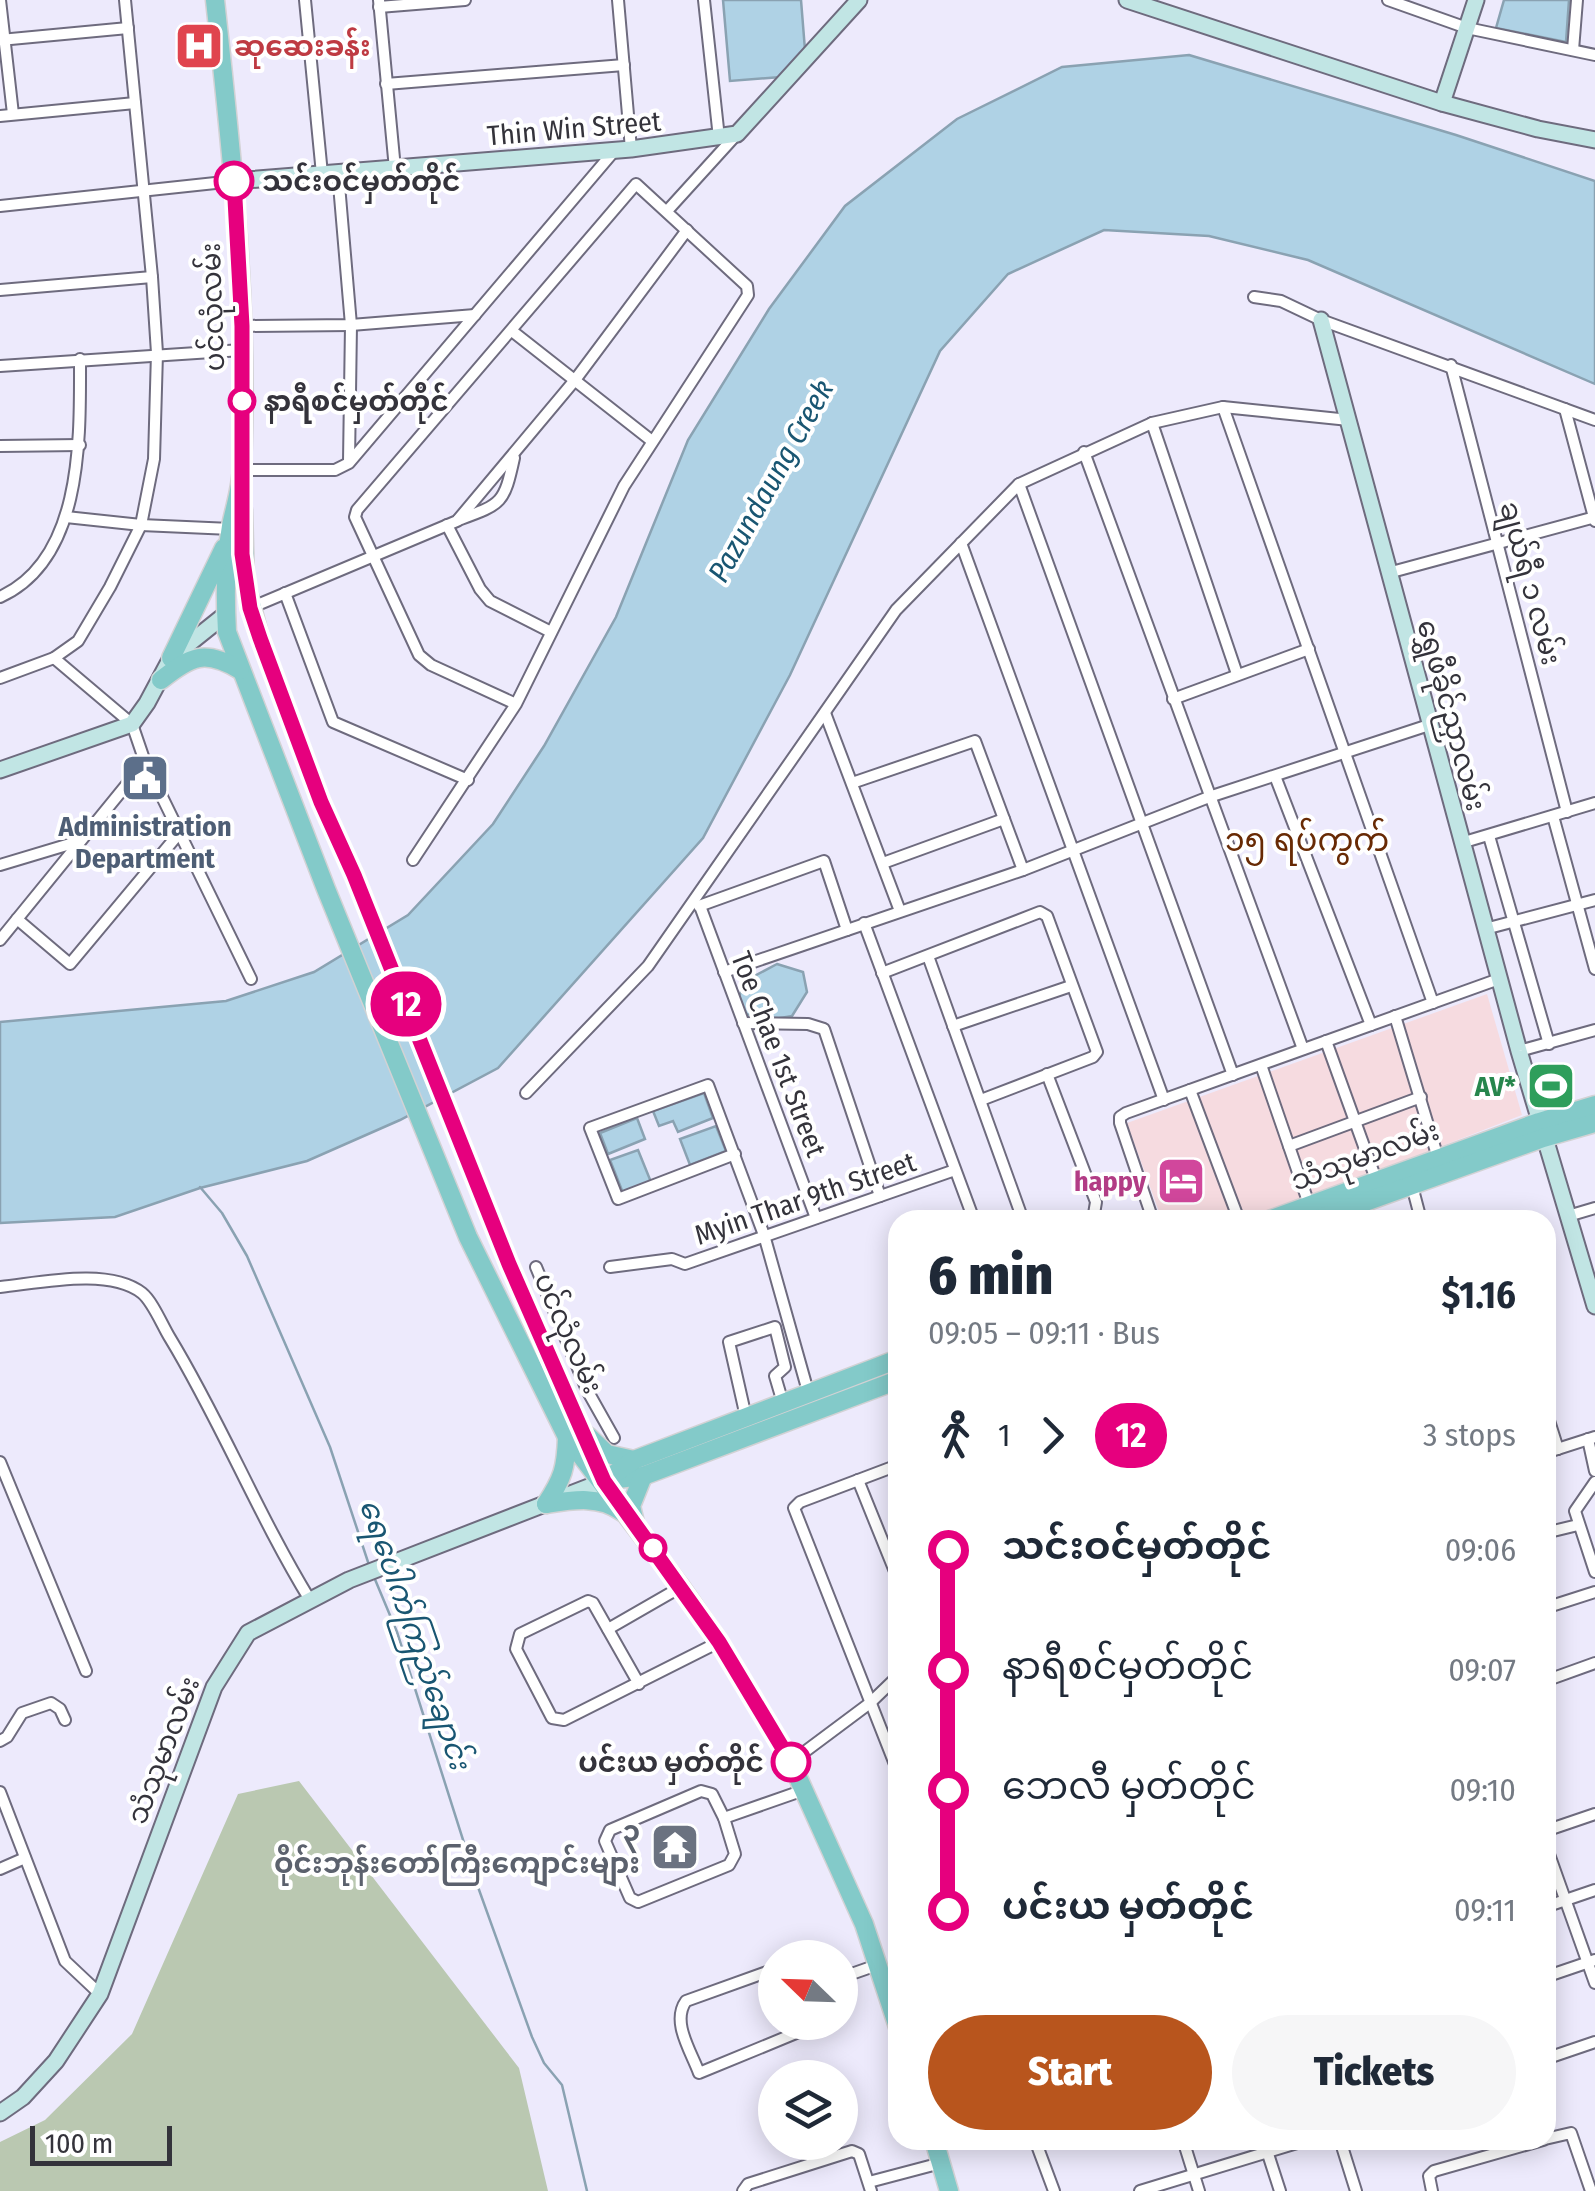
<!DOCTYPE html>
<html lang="en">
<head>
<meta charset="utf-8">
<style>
	:root { --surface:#fff; --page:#f6f6f7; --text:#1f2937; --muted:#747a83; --accent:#b8551d }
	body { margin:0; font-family:"Fira Sans Condensed","Noto Sans Myanmar",sans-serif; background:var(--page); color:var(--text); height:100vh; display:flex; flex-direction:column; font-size:38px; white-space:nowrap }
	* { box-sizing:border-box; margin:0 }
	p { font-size:32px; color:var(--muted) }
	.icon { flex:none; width:55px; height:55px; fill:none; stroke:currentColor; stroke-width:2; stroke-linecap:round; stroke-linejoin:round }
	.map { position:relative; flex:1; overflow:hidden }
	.side { position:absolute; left:888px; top:1210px; width:668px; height:940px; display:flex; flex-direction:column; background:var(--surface); border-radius:30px; box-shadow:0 5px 25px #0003 }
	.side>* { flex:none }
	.badge { padding:0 20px; border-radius:32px; font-size:35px; line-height:65px }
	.needle { width:65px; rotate:293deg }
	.tools { position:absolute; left:758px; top:1940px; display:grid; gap:20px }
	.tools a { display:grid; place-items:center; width:100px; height:100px; border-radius:50%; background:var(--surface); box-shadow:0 5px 25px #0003; font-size:50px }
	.scale { position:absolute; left:30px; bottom:25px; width:142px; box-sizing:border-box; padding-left:10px; border:5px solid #34333b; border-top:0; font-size:28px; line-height:35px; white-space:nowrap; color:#34333b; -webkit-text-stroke:8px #fff; paint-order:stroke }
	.map>.badge { position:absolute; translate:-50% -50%; box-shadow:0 0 0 5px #fff }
	.legs { display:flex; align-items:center; gap:15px; height:110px; padding:0 40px; font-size:32px }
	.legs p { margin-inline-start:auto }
	.head { display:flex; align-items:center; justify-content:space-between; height:170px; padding:0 40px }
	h1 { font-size:55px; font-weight:800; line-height:75px }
	.action { display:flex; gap:20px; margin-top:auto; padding:20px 40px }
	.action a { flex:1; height:115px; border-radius:60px; background:var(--accent); color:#fff; font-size:40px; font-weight:800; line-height:115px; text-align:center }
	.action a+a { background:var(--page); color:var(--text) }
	ul { padding:0 40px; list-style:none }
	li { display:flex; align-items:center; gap:35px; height:120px; font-size:38px }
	li i { display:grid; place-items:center; width:15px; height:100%; margin:0 12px; background:currentColor }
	li i::after { content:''; width:25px; height:25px; margin:-12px; border:8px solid; border-radius:50%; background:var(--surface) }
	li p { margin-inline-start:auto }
	li:first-child i { background:linear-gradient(#0000 50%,currentColor 0) }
	li:last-child i { background:linear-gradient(currentColor 50%,#0000 0) }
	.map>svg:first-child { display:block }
</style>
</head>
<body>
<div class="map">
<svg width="1595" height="2191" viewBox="0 0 1595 2191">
	<rect width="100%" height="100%" fill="#edeafc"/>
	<polygon fill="#f6dbe0" points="1487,994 1522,1115 1252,1220 1162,1220 1127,1123"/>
	<polygon fill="#bac8b1" points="299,1781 519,2068 548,2191 0,2191 0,2142 45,2120 132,2034 238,1794"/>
	<g fill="#afd2e5" stroke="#8aa2b2" stroke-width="2.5">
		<polygon points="723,0 801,0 805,50 781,77 730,81"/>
		<polygon points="1504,0 1569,0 1566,42 1496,28"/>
		<polygon points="1189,55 1456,135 1595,181 1595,384 1308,260 1209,236 1104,230 1008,274 940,351 790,675 703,838 498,1068 400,1120 307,1161 200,1188 115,1217 0,1223 0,1022 226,1001 314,972 408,915 493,824 544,746 616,617 688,440 769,309 845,206 957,119 1062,67"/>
		<polygon points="777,964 803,972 807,992 792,1016 763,1021 741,1012 737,1000 747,980"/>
		<polygon points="704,1093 713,1118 678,1132 673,1121 659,1126 653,1111"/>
		<polygon points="637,1118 645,1139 608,1154 600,1133"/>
		<polygon points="716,1126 726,1151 690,1165 680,1139"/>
		<polygon points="638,1150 651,1182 623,1193 610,1160"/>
	</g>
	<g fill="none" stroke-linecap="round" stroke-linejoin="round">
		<g stroke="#8aa2b2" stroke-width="2.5">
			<polyline points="200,1187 222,1213 247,1256 330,1447 369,1565"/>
			<polyline points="374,1577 397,1632 478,1887 532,2037 544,2063 562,2085 587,2191"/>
		</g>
		<g stroke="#6e6b7e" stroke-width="14">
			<g id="street">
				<polyline points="0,0 13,114"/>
				<polyline points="305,0 322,174"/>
				<polyline points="379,0 395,169"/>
				<polyline points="618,0 631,149"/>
				<polyline points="704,0 719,138"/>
				<polyline points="1388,0 1467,28 1595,55"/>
				<polyline points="379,7 465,0"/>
				<polyline points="0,40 128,28"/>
				<polyline points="1573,50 1577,0"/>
				<polyline points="386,84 624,65"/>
				<polyline points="0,116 135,103"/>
				<polyline points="338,173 351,325 349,461"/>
				<polyline points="0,206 234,181"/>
				<polyline points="667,211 737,134"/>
				<polyline points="0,290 152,277"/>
				<polyline points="1254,297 1281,301 1321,320 1595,420"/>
				<polyline points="242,326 351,325 475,315"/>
				<polyline points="512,331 652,441"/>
				<polyline points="1451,365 1567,812"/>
				<polyline points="0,366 242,350"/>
				<polyline points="1223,407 1433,1003"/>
				<polyline points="1565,409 1595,521"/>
				<polyline points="1152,423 1237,674"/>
				<polyline points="0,446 80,445"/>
				<polyline points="1084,452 1303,1049"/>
				<polyline points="242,470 335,470 349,463 615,150"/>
				<polyline points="1019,484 1233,1075"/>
				<polyline points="66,517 141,525 231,529"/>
				<path d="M458 520C502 504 504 504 514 458"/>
				<polyline points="447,525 480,589 490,601 551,632"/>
				<polyline points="961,543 1164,1100"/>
				<polyline points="1388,573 1595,517"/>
				<polyline points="285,593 333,722 468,780"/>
				<path d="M0 597C84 559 80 436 80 359"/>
				<polyline points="250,608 457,521 575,380 687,230"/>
				<polyline points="54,658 132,724 145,762 251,979"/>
				<polyline points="0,678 54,658 78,641 110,587 141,525 154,459 157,353 152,277 125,0"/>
				<polyline points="1173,699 1309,649"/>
				<polyline points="825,713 900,911"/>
				<polyline points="1275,776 1371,1025"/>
				<polyline points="852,783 975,741 1023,870"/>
				<polyline points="1553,816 1595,969"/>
				<polyline points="1489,836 1549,1044"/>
				<polyline points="1461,843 1595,803"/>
				<polyline points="413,860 516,704 624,486 748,295 747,286 636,184 357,510 355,517 419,655 431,665 516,704"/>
				<polyline points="883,863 1004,819"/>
				<polyline points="0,865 80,841"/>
				<polyline points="699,906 824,861 847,930"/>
				<polyline points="700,906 816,1218"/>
				<polyline points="17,919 70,964 181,831"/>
				<polyline points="864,923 974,1220"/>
				<polyline points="1485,929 1595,900"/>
				<polyline points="0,940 145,762"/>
				<polyline points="928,956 1023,1220"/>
				<polyline points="724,972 1023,870 1209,797 1429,725"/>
				<polyline points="882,973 1040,912 1047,916 1097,1052 1093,1057 981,1100"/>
				<polyline points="1395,1016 1438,1158"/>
				<polyline points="743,1023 808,1024 824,1029 880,1196"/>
				<polyline points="953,1026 1071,986"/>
				<polyline points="1326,1041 1378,1185"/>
				<polyline points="1519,1051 1595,1030"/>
				<polyline points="1261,1065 1311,1210"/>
				<polyline points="1047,1074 1096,1202 1093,1220"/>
				<polyline points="1190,1090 1239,1220"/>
				<polyline points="526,1093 648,966 896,610 1019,484 1152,423 1223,407 1349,420"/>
				<polyline points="1289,1146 1421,1097"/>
				<polyline points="735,1154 618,1199 590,1128 708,1085 764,1235 809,1395"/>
				<polyline points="1411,1182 1421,1220"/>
				<polyline points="1568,1216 1595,1208"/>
				<polyline points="1153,1220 1120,1123 1120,1117 1126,1113 1499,979"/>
				<polyline points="536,1267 587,1390 614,1438"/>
				<polyline points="610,1267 672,1259 685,1264 955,1170"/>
				<path d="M0 1287C39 1283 109 1267 142 1293 153 1302 162 1325 170 1338 221 1422 258 1515 310 1600"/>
				<polyline points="1545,1408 1558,1449"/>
				<polyline points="746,1417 729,1342 775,1327 785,1367 775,1376 783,1403"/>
				<polyline points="1588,1439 1595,1471"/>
				<polyline points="1545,1453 1595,1437"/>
				<polyline points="0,1462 86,1671"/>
				<polyline points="898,1465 800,1502 794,1508 898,1772"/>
				<polyline points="858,1480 898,1579"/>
				<polyline points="1595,1482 1575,1511 1595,1572"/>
				<polyline points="1545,1533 1578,1525"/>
				<polyline points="1545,1608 1595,1592"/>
				<polyline points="608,1629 681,1587"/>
				<polyline points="1545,1681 1595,1663"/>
				<polyline points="639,1684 593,1603 588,1601 520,1634 516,1649 552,1718 564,1720 719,1642"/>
				<polyline points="0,1741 7,1737 22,1713 51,1703 60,1709 65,1720"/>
				<polyline points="791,1762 870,1703 898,1676"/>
				<polygon points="701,1791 712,1794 724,1818 735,1854 729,1865 638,1902 630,1898 605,1841 610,1830"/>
				<polyline points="0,1792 65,1961 100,1994"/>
				<polyline points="724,1818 804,1790"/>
				<polyline points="1545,1831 1595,1814"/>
				<polyline points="1545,1843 1595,1983"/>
				<polyline points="0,1869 25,1858"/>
				<polyline points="1545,1907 1595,1890"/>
				<path d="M775 1969 686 2001C671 2022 691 2051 699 2073L801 2031 805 2022"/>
				<polyline points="1545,1977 1595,1960"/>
				<polyline points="840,1978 877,1965"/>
				<polyline points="1545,2059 1595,2042"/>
				<polyline points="1545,2139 1571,2133 1591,2191"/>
				<polyline points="1035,2140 1054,2191"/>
				<polyline points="1183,2140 1199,2191"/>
				<polyline points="1340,2140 1356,2191"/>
				<polyline points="1268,2154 1280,2191"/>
				<polyline points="869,2182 941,2163"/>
				<polyline points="743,2191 748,2184 852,2151 859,2154 871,2191"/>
				<polyline points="1140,2191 1307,2140"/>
				<polyline points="1432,2191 1429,2176 1434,2171 1543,2140"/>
			</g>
		</g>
		<g stroke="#6e6b7e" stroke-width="19">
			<g id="secondary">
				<polyline points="1127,0 1442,103 1538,129 1595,140"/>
				<polyline points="1442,103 1476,0"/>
				<polyline points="234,181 631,149 737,134 859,0"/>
				<polyline points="1321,320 1519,1051 1595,1306"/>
				<polyline points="0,770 132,724 147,703 171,658 226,614"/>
				<polyline points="0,2113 23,2097 56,2061 100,1994 214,1687 248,1633 349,1580 604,1481"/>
			</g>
		</g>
		<g stroke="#d2d2d4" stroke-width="21">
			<g id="primary">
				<path d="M215 0C232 154 249 310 242 465 242 486 235 506 231 526 225 561 225 597 227 632L326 889 468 1237 567 1437 681 1587 719 1642 791 1762 864 1924 898 2027"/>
				<polyline points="243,510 245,581 260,638 321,802 354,875 509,1264 595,1461"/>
				<polyline points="171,658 224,548"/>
				<path d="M161 680C191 656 205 649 240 670"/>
				<polyline points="1269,1220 1539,1122 1595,1105"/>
				<polyline points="1315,1220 1543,1138 1595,1123"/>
				<polyline points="588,1436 607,1454 634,1460"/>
				<polyline points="609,1480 643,1476 898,1380"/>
				<polyline points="604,1481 634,1460 898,1359"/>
				<path d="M546 1504C572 1500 600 1495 622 1512"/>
				<path d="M546 1504C563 1478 566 1468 567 1437"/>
				<polyline points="635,1523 631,1506 643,1476"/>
				<polyline points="934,2140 949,2191"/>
			</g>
		</g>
		<use href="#street" stroke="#fff" stroke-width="10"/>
		<use href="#secondary" stroke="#c1e5e4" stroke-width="15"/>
		<use href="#primary" stroke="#83cac9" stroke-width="18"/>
	</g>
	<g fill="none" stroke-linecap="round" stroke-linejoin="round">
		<g stroke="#fff" stroke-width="22">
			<polyline id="line-1" points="234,181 242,326 242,554 250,608 260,638 321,802 354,875 509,1264 604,1481 719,1642 791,1762"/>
		</g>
		<use href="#line-1" stroke="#e6007e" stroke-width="15"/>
	</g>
	<defs>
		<g id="hospital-square" transform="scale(2.5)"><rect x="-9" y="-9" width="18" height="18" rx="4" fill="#e0444e" stroke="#fff"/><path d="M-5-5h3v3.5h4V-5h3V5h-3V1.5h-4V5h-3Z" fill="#fff"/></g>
		<g id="civic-square" transform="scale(2.5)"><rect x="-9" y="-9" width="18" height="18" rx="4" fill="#5c6f8a" stroke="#fff"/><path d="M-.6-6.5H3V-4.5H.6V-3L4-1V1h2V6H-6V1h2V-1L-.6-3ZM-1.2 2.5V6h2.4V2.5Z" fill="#fff"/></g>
		<g id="stadium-square" transform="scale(2.5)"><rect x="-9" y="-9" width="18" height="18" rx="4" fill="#2e9e5b" stroke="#fff"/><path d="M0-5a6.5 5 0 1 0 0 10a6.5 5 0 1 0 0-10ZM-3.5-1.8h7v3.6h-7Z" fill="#fff"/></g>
		<g id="hotel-square" transform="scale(2.5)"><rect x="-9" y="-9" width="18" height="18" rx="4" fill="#d1479c" stroke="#fff"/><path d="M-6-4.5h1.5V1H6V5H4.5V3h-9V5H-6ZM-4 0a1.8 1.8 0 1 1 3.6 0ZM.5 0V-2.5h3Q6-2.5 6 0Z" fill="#fff"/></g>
		<g id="temple-square" transform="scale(2.5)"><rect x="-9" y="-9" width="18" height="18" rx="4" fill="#6b7280" stroke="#fff"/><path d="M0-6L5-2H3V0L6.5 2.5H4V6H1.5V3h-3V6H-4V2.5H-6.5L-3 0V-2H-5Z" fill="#fff"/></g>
	</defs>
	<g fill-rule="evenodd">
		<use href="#hospital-square" x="199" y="46"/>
		<use href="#civic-square" x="145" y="778"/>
		<use href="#stadium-square" x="1551" y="1086"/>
		<use href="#hotel-square" x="1181" y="1181"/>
		<use href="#temple-square" x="675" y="1847"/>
	</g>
	<g fill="#fff" stroke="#e6007e" stroke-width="5">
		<circle cx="234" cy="181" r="18"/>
		<circle cx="242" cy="401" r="12"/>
		<circle cx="653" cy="1548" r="12"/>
		<circle cx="791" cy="1762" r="18"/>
	</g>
	<g text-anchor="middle" stroke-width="8" stroke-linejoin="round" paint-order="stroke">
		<g font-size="28" font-weight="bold" fill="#be3a42" stroke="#fff" text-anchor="start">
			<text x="234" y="56">ဆုဆေးခန်း</text>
		</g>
		<g font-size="28" fill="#34333b" stroke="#fff">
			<text transform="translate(574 128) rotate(-5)" y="10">Thin Win Street</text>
			<text transform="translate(212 307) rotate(-92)" y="10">ပင်လုံလမ်း</text>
			<text transform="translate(1531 583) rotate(75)" y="10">ချယ်ရီ ၁ လမ်း</text>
			<text transform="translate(1452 715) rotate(75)" y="10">ရွှေဖီခိုင်ညှာလမ်း</text>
			<text transform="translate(779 1054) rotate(69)" y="10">Toe Chae 1st Street</text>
			<text transform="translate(1365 1155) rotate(-20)" y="10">သံသုမာလမ်း</text>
			<text transform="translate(805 1198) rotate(-19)" y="10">Myin Thar 9th Street</text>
			<text transform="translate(569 1333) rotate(66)" y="10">ပင်လုံလမ်း</text>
			<text transform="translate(163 1750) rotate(-69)" y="10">သံသုမာလမ်း</text>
		</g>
		<g font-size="28" font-weight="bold" fill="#34333b" stroke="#fff" text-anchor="start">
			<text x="262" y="191">သင်းဝင်မှတ်တိုင်</text>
			<text x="264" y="411">နာရီစင်မှတ်တိုင်</text>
			<text x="764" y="1772" text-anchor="end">ပင်းယ မှတ်တိုင်</text>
		</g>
		<g font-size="28" font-weight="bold" fill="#4e5e75" stroke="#fff">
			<text x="145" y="836">Administration<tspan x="145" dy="32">Department</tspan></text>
		</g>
		<g font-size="28" font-weight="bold" fill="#27864d" stroke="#fff" text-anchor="end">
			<text x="1516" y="1096">AV*</text>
		</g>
		<g font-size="28" font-weight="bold" fill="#b23c85" stroke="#fff" text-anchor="end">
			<text x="1146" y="1191">happy</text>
		</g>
		<g font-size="28" font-weight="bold" fill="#5b616d" stroke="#fff" text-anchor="end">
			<text x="640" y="1841">၃<tspan x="640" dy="32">ဝိုင်းဘုန်းတော်ကြီးကျောင်းများ</tspan></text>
		</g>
		<g font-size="30" font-style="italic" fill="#195672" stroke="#fff">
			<text transform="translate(771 481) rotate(-61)" y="10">Pazundaung Creek</text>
			<text transform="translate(415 1634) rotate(71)" y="10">ရေပေါက်ကြည်ချောင်း</text>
		</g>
		<g font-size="32" fill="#682a04" stroke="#fff">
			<text x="1307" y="851">၁၅ ရပ်ကွက်</text>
		</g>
	</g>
</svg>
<div class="tools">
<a><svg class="needle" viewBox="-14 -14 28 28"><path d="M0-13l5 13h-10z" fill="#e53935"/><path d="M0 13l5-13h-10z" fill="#747a83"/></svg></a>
<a><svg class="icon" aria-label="layers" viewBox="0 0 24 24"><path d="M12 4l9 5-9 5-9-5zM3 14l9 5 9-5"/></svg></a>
</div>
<div class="scale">100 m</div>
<b class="badge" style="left:406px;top:1004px;background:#e6007e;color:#fff">12</b>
<section class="side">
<div class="head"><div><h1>6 min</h1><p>09:05 – 09:11 · Bus</p></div><b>$1.16</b></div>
<div class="legs"><svg class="icon" aria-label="walk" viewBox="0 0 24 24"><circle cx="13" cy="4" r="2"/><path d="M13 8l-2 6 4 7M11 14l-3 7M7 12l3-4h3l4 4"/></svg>1<svg class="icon" aria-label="forward" viewBox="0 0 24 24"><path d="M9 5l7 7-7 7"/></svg><b class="badge" style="background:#e6007e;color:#fff">12</b><p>3 stops</p></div>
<ul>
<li><i style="color:#e6007e"></i><b>သင်းဝင်မှတ်တိုင်</b><p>09:06</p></li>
<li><i style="color:#e6007e"></i><span>နာရီစင်မှတ်တိုင်</span><p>09:07</p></li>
<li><i style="color:#e6007e"></i><span>ဘေလီ မှတ်တိုင်</span><p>09:10</p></li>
<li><i style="color:#e6007e"></i><b>ပင်းယ မှတ်တိုင်</b><p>09:11</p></li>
</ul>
<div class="action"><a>Start</a><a>Tickets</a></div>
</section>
</div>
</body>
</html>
